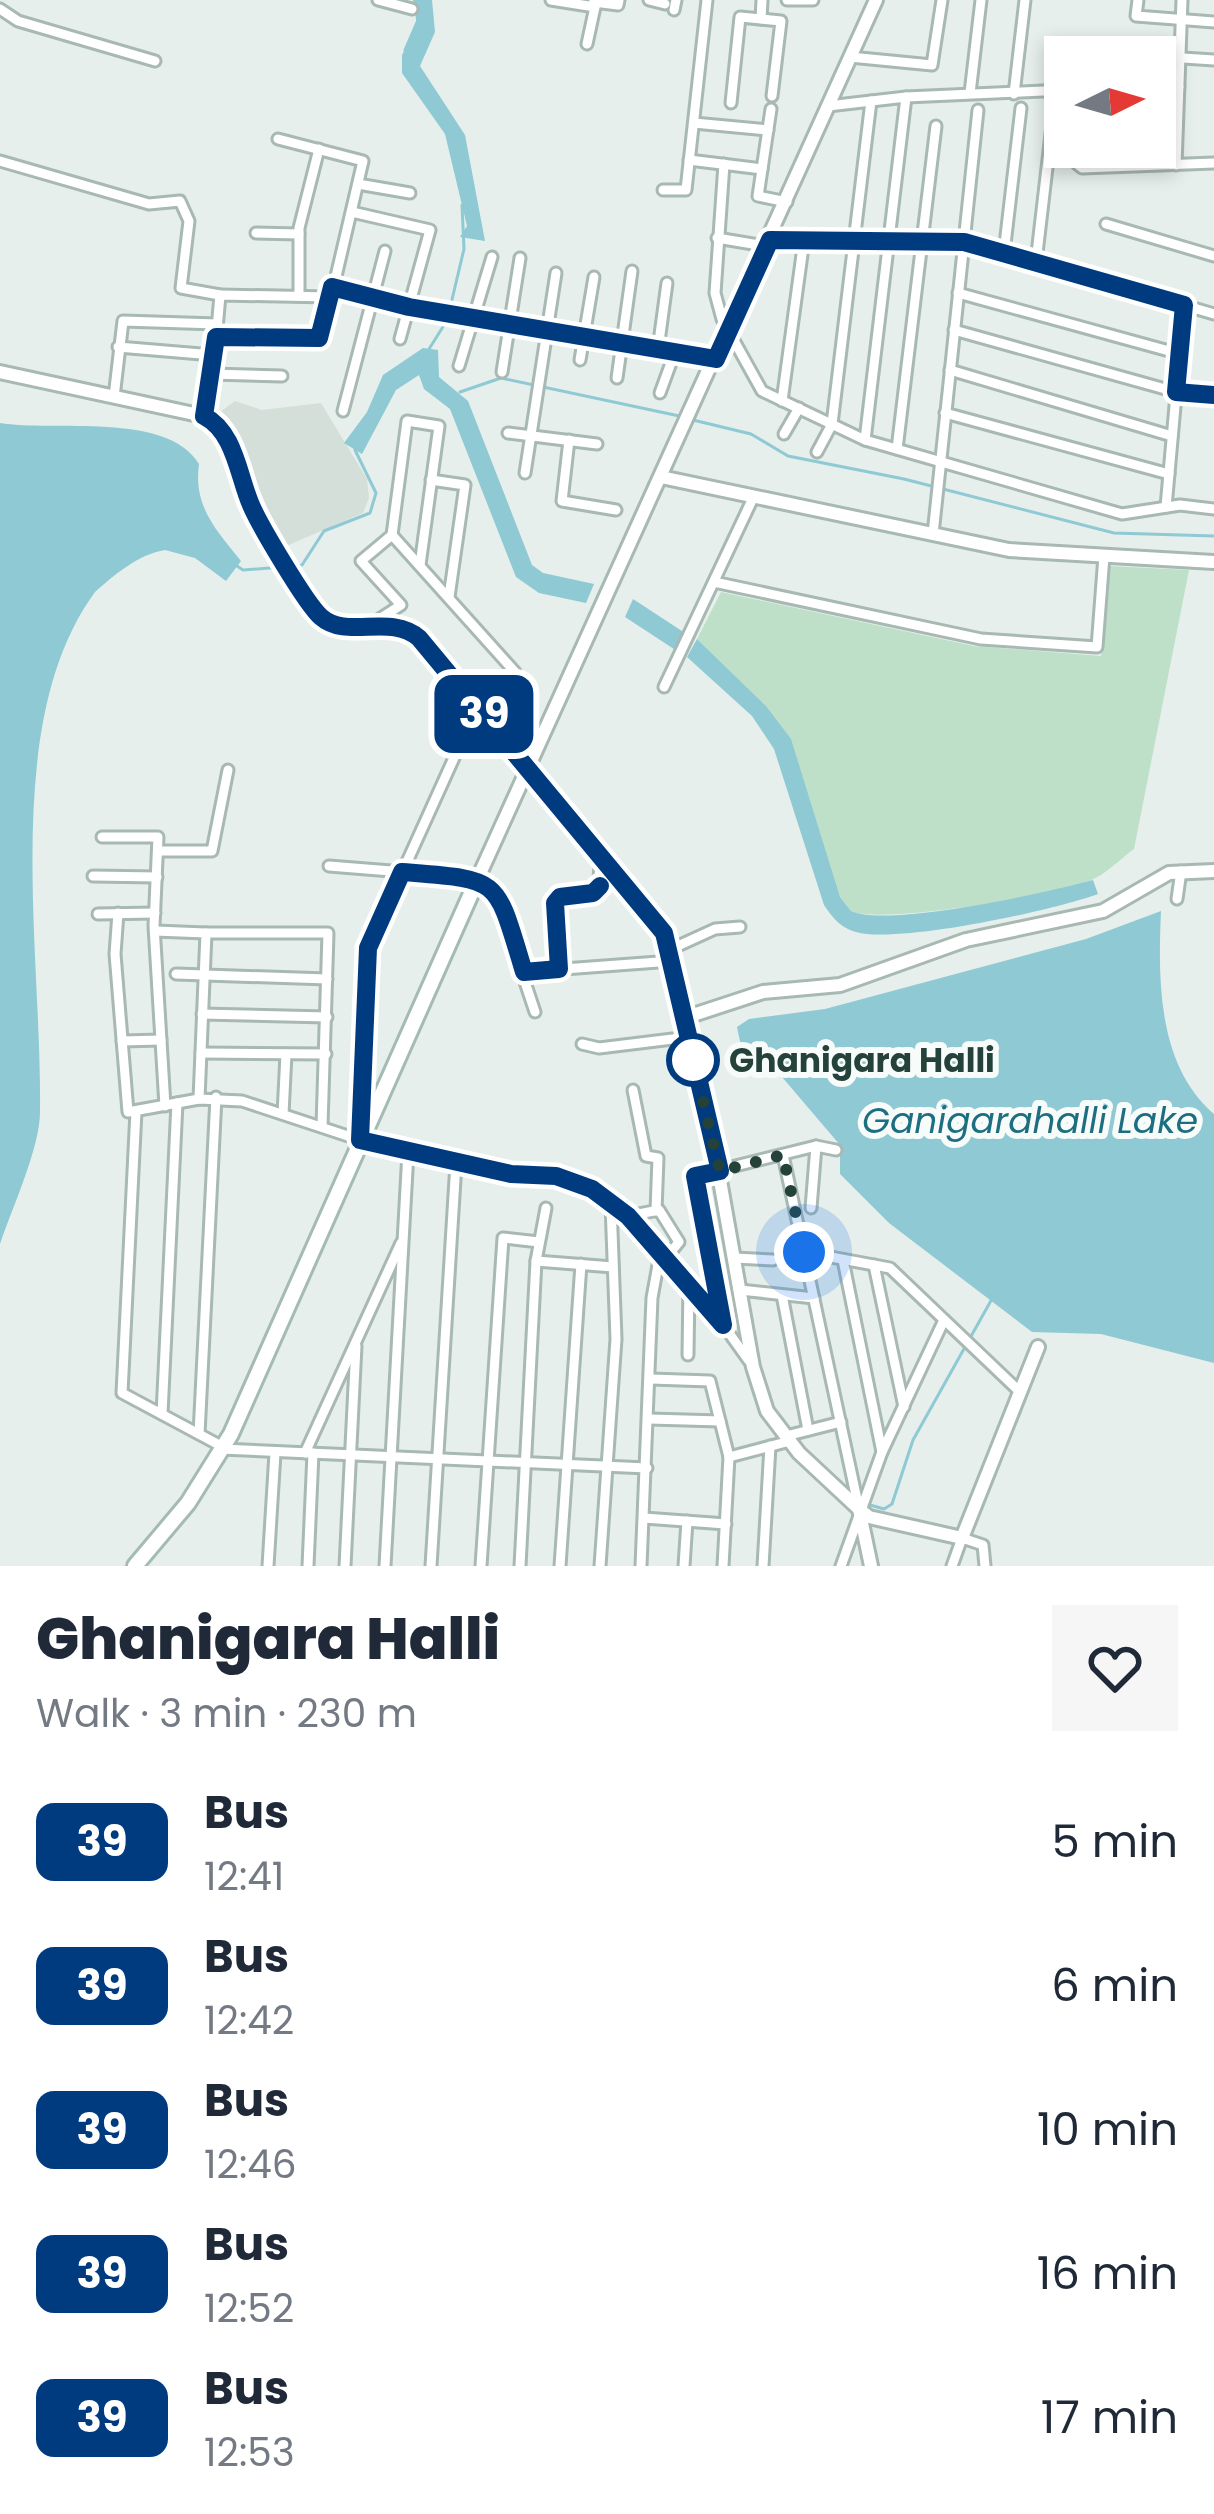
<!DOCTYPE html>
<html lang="en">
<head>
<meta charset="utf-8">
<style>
	:root { --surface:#fff; --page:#f6f6f7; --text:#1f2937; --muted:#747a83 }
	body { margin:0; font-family:Poppins,sans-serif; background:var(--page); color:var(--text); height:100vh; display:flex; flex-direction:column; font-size:45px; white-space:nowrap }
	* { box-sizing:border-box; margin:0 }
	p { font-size:39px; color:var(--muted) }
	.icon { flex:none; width:66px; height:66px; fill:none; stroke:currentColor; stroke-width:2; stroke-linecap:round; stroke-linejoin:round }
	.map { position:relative; height:1566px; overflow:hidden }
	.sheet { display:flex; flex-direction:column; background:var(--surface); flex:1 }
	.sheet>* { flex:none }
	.badge { padding:0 24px; border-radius:18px; font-size:42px; line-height:78px }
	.needle { width:78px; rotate:85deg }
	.buttons { position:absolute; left:1044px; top:36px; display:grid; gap:24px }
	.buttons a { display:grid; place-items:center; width:132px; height:132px; border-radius:0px; background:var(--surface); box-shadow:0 6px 18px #0003; font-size:60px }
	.you { position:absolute; width:60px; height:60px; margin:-30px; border:9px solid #fff; border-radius:50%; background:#1a73e8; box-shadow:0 0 0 18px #1a73e833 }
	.map>.badge { position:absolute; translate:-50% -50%; box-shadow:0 0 0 6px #fff }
	.round { display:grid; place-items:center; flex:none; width:126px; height:126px; border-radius:0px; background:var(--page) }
	.summary { display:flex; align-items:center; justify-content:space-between; height:204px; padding:0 36px }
	h1 { font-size:57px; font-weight:800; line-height:90px }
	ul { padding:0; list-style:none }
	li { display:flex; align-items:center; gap:36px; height:144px; padding:0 36px }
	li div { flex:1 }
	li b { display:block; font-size:45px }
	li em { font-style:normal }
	li .badge { min-width:132px; font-weight:700; text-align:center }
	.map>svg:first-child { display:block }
</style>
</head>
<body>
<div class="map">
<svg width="1214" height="1566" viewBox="0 0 1214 1566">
	<rect width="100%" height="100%" fill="#e6efeb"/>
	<polygon fill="#d4dfda" points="235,401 262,410 321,403 367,479 369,498 363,513 284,547 262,496 254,492 235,438 216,415"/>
	<path fill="#bfe0c8" d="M1110 566 1189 570 1134 849C1120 859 1105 875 1089 881 1054 895 881 925 851 911L840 897 766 706 697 639 721 592 974 646 1101 656Z"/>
	<g fill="#8ec9d4">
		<polygon points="413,0 432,0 435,32 420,66 465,135 485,241 460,237 467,226 445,134 402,73 402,55 417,25"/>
		<polygon points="423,348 438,350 439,377 468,401 532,565 543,573 594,584 586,603 539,593 516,577 450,409 424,389 419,375 396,390 362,454 344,443 367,412 383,375"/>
		<path d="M0 423C51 432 168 411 199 464 193 506 216 530 241 561L226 581 195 558 165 550C139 554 114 575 95 592 0 722 42 947 40 1112 40 1148 12 1208 0 1244Z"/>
		<polygon points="633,599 688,635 680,653 625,617"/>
		<path d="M697 639 766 706 791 739 840 897 851 911C887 928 1050 892 1093 880L1098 894C1051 911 906 942 860 933 843 930 833 919 824 905L774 749 752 716 687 657Z"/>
		<path d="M1161 911C1158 979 1157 1065 1214 1114V1363L1101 1334 1032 1332 889 1223 840 1174V1145L782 1077 742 1051 737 1027 749 1019 825 1009 1086 939Z"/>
	</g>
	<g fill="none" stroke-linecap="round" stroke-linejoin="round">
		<g stroke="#8ec9d4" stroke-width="3">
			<polyline points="405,50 418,20"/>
			<polyline points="450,308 464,249 462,205"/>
			<polyline points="429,349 446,322"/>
			<polyline points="460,392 501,378 684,417"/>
			<polyline points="693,420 751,434 788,456 904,479 1114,533 1214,536"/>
			<polyline points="234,564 243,570 282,567"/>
			<polyline points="292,566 302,565 324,531 370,513 376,493 355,450"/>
			<polyline points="870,1505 884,1509 892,1504 913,1440 993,1297"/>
		</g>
		<g stroke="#a8b8b2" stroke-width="15">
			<g id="minor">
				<polyline points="378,0 412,9"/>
				<polyline points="551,0 595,7 594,0"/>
				<polyline points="649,0 665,4"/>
				<polyline points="787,0 813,0"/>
				<polyline points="1138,0 1136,16 1214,22"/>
				<polyline points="594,2 618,5 619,0"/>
				<polyline points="0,9 18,21 155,61"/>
				<polyline points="674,10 676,0"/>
				<polyline points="761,19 762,0"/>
				<polyline points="587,44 595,7"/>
				<polyline points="1137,55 1214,60"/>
				<polyline points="850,57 932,65 942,0"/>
				<polyline points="1155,88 1179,87"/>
				<polyline points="970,93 981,0"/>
				<polyline points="1014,94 1025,0"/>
				<polyline points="906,97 1065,90"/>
				<polyline points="731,103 740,17 781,21 772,96"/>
				<polyline points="771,109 758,196 787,202"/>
				<polyline points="694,123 768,130"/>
				<polyline points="1155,127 1177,127"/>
				<polyline points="1077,147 1077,164 1082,168 1214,163"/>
				<polyline points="689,160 762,169"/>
				<polyline points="0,161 149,204 180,201 189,221 181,288 220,295"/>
				<polyline points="724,164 715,293 722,319 762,391 865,440 906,97 828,106"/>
				<polyline points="1176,165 1182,0"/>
				<polyline points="358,184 410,193"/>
				<polyline points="663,190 686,190 707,0"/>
				<polyline points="352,212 430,230 400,339"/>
				<polyline points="1106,224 1214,256"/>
				<polyline points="256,233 299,234"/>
				<polyline points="717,238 765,246"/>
				<polyline points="770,240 964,241 1214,314"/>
				<polyline points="1004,253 1021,108"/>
				<polyline points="1036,262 1054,108"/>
				<polyline points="333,287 409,306 716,359"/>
				<polyline points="958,293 1180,354"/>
				<polyline points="299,296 299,228 319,149"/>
				<polyline points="217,329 220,295 330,297"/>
				<polyline points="954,330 1176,392 1214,395"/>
				<polyline points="118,347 213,355"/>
				<polyline points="658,349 667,283"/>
				<polyline points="580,360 594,277"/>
				<polyline points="459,366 492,257"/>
				<polyline points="950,370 1172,436"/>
				<polyline points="502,372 520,258"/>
				<polyline points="211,374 282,376"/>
				<polyline points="617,378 632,271"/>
				<polyline points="660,393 675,352"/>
				<polyline points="114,397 123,321 217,324"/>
				<polyline points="782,401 804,240"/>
				<polyline points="343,411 385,251"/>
				<polyline points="945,413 1169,474"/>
				<path d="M204 416 216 337C242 338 304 350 323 332L363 161 278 139"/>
				<polyline points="508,433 597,444"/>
				<polyline points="784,434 799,408"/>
				<polyline points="569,440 562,501 616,510"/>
				<polyline points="865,440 1122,514 1180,505 1214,509"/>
				<polyline points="897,449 936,126"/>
				<polyline points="817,452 832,424 871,101"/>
				<polyline points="525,473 556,273"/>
				<polyline points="431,480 465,485 449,597"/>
				<polyline points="1166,507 1184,305"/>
				<polyline points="933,534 978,110"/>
				<polyline points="392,535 407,421 439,426 420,565"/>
				<polyline points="714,582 981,639 1097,647 1104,556"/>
				<polyline points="664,687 754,496"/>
				<polyline points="102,837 158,837 154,926 165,1106"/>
				<polyline points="158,851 212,851 228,770"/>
				<polyline points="329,866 478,878 494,889 535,1012"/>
				<polyline points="93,876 157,877"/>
				<polyline points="1177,899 1181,871"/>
				<polyline points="118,913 115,954 128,1112 199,1099 242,1101 360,1140 511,1174 556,1176 592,1189 628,1216 714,1312 749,1361"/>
				<polyline points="98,914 155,913"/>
				<polyline points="155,931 206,933 199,1099"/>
				<polyline points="206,933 328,933 322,1126"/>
				<polyline points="669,950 715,929 740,927"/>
				<polyline points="559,969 555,903 598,889 601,855"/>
				<polyline points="523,972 672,961"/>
				<polyline points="176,974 327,979"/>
				<polyline points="202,1014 327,1017"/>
				<polyline points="122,1041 161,1040"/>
				<polyline points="582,1044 599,1048 689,1037"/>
				<polyline points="201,1053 326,1054"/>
				<polyline points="633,1090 646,1156 658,1158 656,1211"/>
				<polyline points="136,1111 122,1393 223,1447"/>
				<polyline points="283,1114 286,1054"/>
				<polyline points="360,1135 368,948 477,707 515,672 392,535 361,561 401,605 370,625"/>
				<polyline points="783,1155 859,1509"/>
				<polyline points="811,1208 816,1146"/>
				<polyline points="628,1216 659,1210 679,1242 665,1259"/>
				<polyline points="804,1252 890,1268 1019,1391"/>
				<polyline points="735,1258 773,1260"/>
				<polyline points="843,1260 882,1452"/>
				<polyline points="536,1261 613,1267"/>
				<polyline points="874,1265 904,1407"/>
				<polyline points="740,1290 814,1298"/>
				<polyline points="782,1295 808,1430"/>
				<polyline points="723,1323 695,1176 816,1146 836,1150"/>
				<polyline points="688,1355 689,1285"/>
				<polyline points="651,1379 710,1381 729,1457 723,1566"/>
				<polyline points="162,1414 177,1103"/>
				<polyline points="650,1419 720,1421"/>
				<polyline points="199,1434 216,1097"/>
				<polyline points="786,1436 841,1422"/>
				<polyline points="221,1449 647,1468"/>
				<polyline points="305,1453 401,1243"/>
				<polyline points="729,1457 790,1441"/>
				<polyline points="644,1518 726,1524"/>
				<polyline points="962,1538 983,1545 985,1566"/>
				<polyline points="268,1566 275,1453"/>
				<polyline points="308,1566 313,1453"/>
				<polyline points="345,1566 356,1346"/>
				<polyline points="385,1566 408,1152"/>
				<polyline points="431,1566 456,1163"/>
				<polyline points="481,1566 503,1238 539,1242"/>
				<polyline points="520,1566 536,1261 546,1208"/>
				<polyline points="560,1566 581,1264"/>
				<polyline points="600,1566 616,1339 611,1204"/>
				<polyline points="641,1566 652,1298 660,1254"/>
				<polyline points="684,1566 687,1521"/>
				<polyline points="763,1566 770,1446"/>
				<polyline points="841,1566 882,1452 944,1320"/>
				<polyline points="952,1566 962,1538"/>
			</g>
		</g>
		<g stroke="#a8b8b2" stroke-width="18">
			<g id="tertiary">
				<path d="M0 372 208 417C235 438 238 477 252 507 261 526 308 606 321 617 349 639 390 614 419 637L664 933 710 1124 753 1367 767 1411 799 1453 859 1509 871 1566"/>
				<polyline points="661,477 1009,550 1214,562"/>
				<polyline points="478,878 876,0"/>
				<polyline points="684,1018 763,992 840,985 966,940 1103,911 1169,873 1214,871"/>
				<polyline points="859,1509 869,1517 962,1538 1038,1347"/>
			</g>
		</g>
		<g stroke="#a4bbb3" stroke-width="20">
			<polyline id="secondary" points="135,1566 188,1503 231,1434 478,878"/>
		</g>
		<use href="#minor" stroke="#fff" stroke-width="9"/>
		<use href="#tertiary" stroke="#fff" stroke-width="12"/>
		<use href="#secondary" stroke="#fff" stroke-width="14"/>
	</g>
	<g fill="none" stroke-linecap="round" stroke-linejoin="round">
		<g stroke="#fff" stroke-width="27">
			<path id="line" d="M600 886 593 893 560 897 555 903 559 969 524 972C495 876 502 880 402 872L368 948 360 1140 511 1174 556 1176 592 1189 628 1216 723 1325 695 1176 720 1171 664 933 419 638C390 613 347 640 321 617 306 604 259 524 251 505 238 475 235 432 204 416L216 337 319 338 332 287 409 307 716 359 770 240 964 242 1184 305 1176 392 1214 395"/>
		</g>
		<use href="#line" stroke="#003b80" stroke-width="18"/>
		<polyline stroke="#24423a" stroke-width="12" stroke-dasharray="0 21.6" points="693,1060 720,1171 783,1155 804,1252"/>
	</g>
	<circle fill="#fff" stroke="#003b80" stroke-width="6" cx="693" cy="1060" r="24"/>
	<g text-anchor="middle" stroke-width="12" stroke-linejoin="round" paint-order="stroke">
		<g font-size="33" font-weight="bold" fill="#24423a" stroke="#f7fbf9" text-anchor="start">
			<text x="729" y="1072">Ghanigara Halli</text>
		</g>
		<g font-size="36" font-style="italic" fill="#1c6f80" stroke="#f7fbf9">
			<text x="1030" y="1133">Ganigarahalli Lake</text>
		</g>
	</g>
</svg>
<div class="buttons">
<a><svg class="needle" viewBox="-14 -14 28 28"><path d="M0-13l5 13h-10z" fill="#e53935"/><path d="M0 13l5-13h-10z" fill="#747a83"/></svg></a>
</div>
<div class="you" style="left:804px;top:1252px"></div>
<b class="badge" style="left:484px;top:714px;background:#003b80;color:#fff">39</b>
</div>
<section class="sheet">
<div class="summary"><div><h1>Ghanigara Halli</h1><p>Walk · 3 min · 230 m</p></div><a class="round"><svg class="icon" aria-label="heart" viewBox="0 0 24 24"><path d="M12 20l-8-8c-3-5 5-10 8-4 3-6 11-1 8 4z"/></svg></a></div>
<ul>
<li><span class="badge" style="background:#003b80;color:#fff">39</span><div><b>Bus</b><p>12:41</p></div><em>5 min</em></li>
<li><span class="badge" style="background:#003b80;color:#fff">39</span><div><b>Bus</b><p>12:42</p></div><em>6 min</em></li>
<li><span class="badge" style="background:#003b80;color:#fff">39</span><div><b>Bus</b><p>12:46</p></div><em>10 min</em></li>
<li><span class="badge" style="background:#003b80;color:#fff">39</span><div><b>Bus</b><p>12:52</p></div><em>16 min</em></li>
<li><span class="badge" style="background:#003b80;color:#fff">39</span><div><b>Bus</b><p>12:53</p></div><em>17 min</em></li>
</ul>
</section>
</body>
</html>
